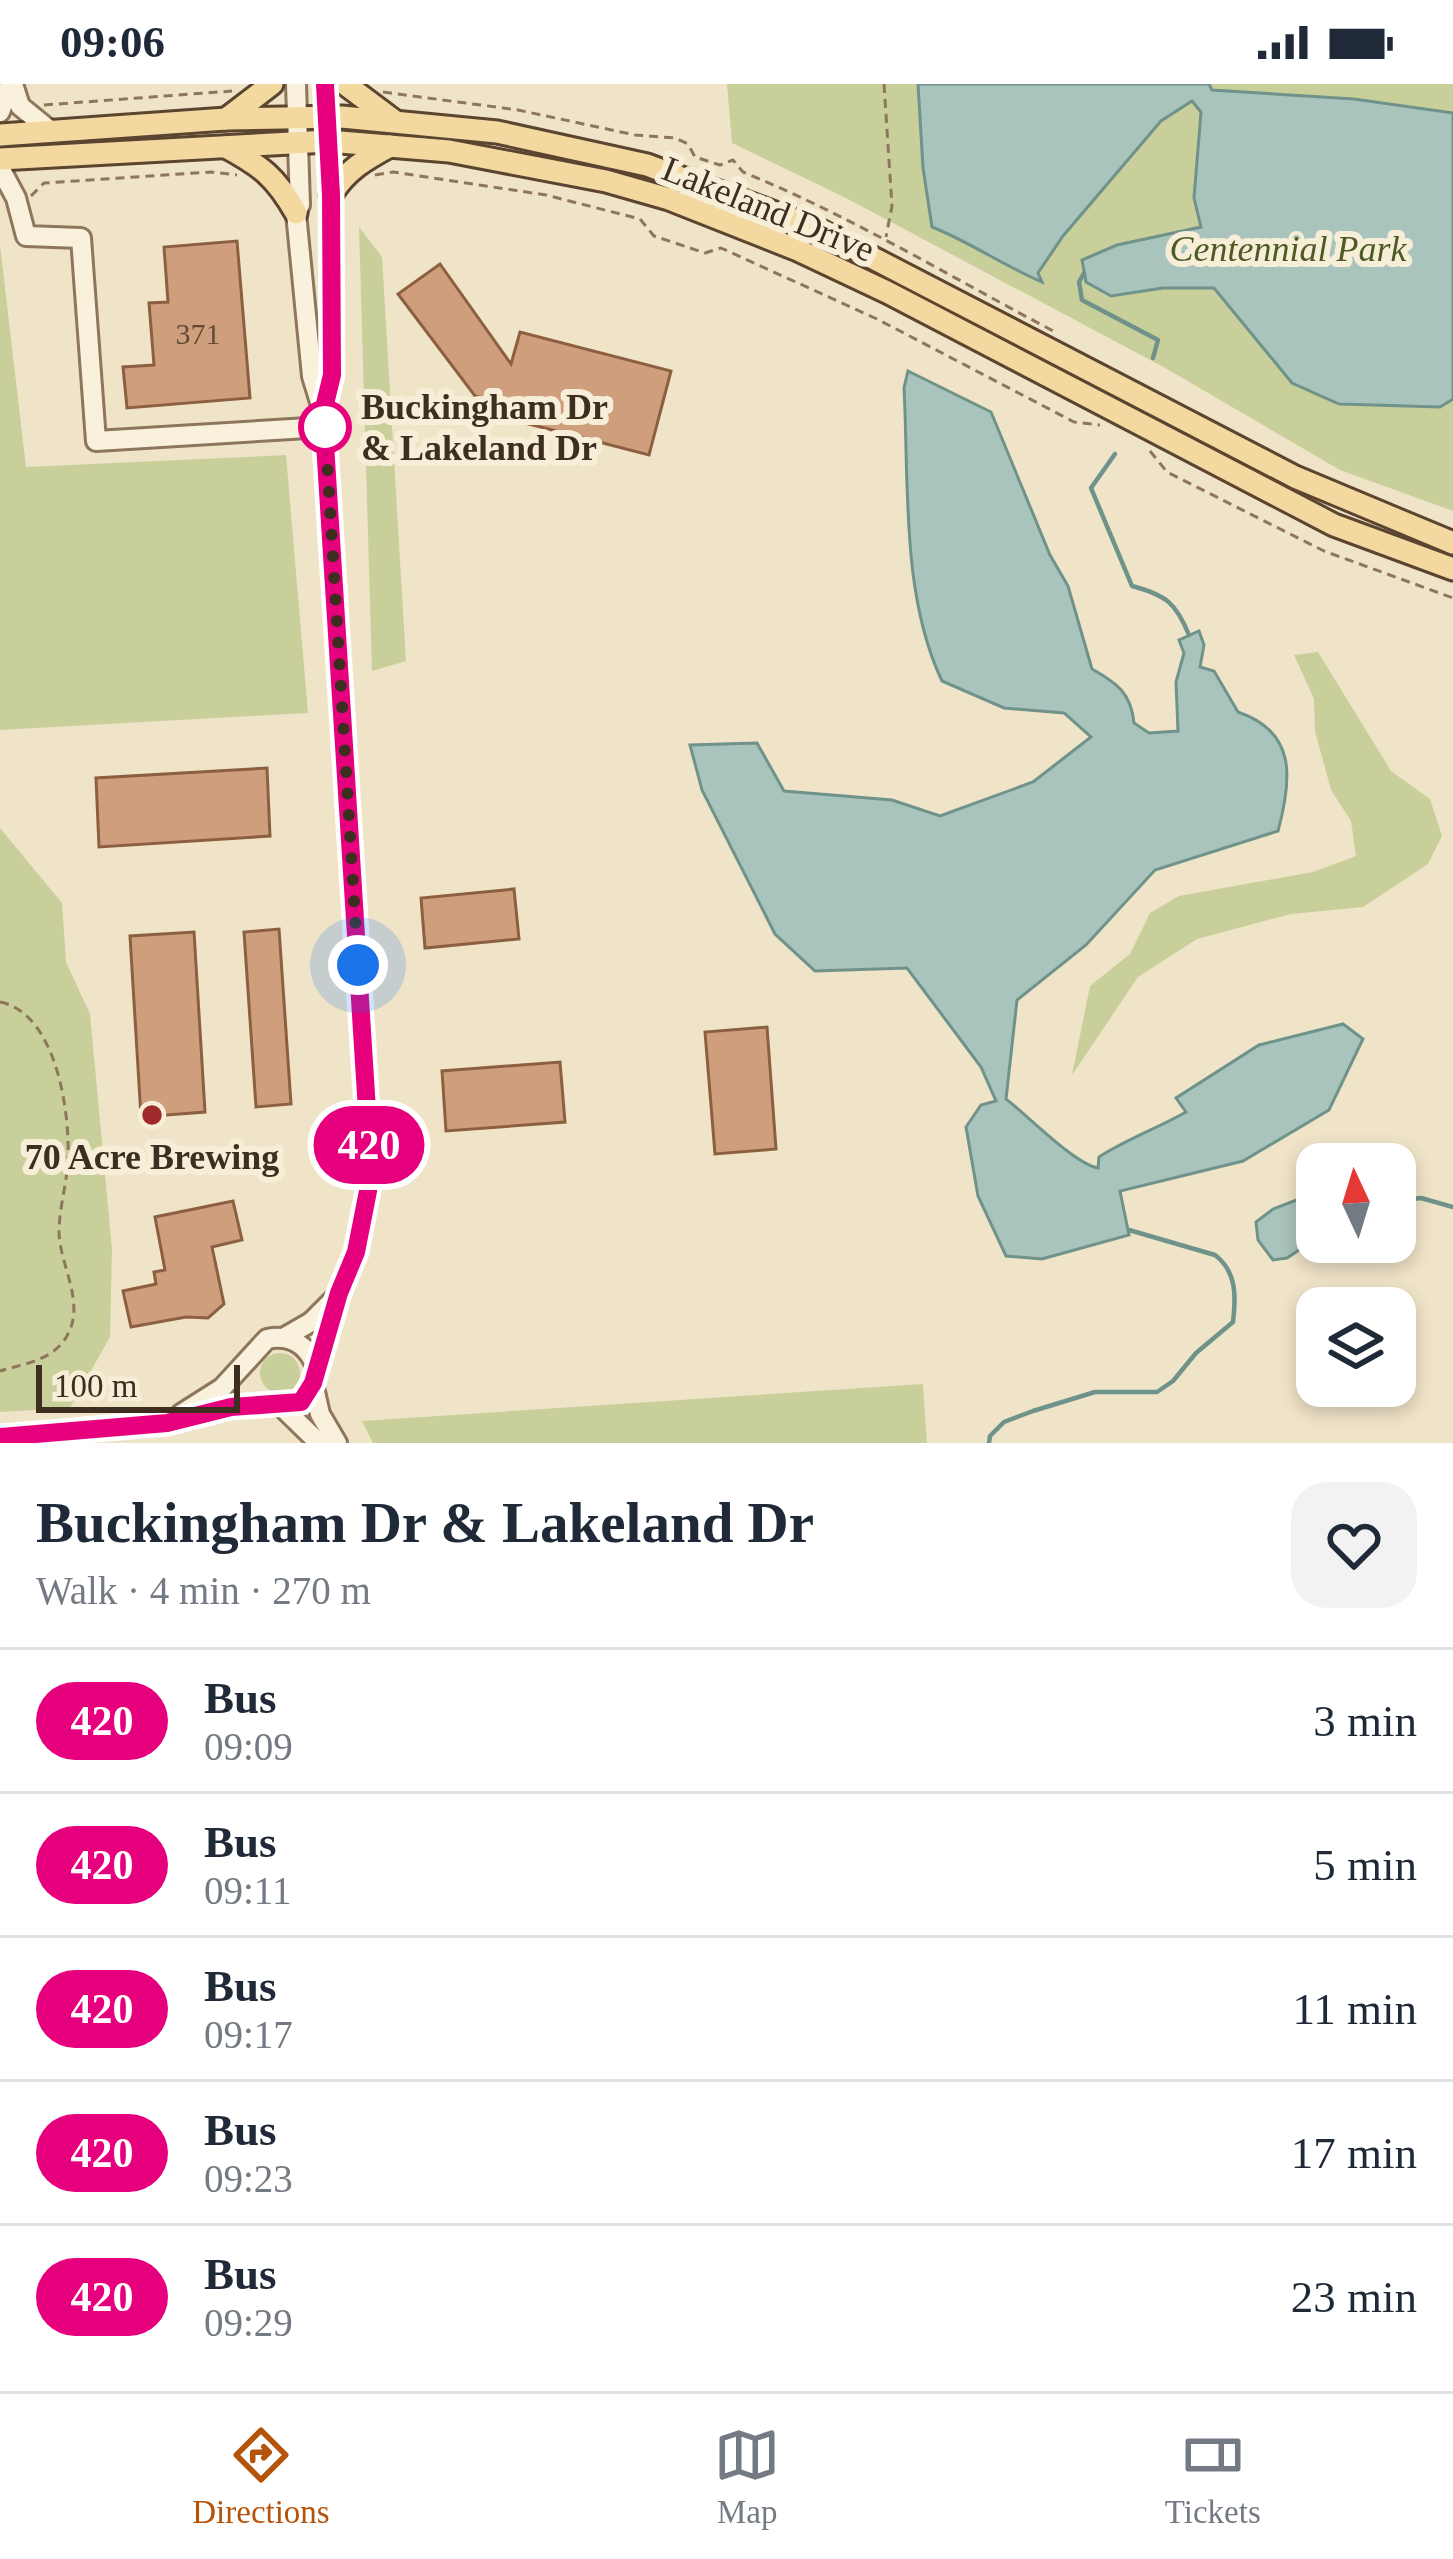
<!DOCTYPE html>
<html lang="en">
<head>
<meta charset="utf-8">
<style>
	:root { --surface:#fff; --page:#f2f2f3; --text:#1f2937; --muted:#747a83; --line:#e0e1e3; --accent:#b45309 }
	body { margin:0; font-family:Georgia,serif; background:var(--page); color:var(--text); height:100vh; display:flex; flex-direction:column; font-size:45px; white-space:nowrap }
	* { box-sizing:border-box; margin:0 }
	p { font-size:39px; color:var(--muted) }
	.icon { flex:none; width:66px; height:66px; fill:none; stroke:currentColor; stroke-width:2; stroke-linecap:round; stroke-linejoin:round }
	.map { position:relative; height:1359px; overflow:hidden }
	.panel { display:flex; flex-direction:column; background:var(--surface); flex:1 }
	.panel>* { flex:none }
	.badge { padding:0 24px; border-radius:39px; font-size:42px; line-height:78px }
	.needle { width:78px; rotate:356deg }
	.fabs { position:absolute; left:1296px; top:1059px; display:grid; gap:24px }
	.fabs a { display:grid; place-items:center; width:120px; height:120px; border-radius:24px; background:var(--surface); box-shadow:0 6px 18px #0003; font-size:60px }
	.scale { position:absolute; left:36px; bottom:30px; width:204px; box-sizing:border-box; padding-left:12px; border:6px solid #3d2e20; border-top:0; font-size:33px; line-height:42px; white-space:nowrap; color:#3d2e20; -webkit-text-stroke:9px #f7eed8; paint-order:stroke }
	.you { position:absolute; width:60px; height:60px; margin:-30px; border:9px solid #fff; border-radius:50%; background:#1a73e8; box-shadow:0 0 0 18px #1a73e833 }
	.map>.badge { position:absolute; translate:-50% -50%; box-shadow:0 0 0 6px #fff }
	.round { display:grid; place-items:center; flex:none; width:126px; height:126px; border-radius:36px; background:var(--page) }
	.head { display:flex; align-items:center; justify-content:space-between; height:204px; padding:0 36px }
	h1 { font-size:57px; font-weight:700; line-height:90px }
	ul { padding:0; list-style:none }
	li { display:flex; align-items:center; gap:36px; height:144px; padding:0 36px; border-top:3px solid var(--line) }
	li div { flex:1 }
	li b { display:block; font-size:45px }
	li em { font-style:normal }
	li .badge { min-width:132px; font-weight:700; text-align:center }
	.status { display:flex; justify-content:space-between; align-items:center; height:84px; padding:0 60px; background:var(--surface); direction:ltr }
	.status svg { height:33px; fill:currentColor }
	.tabs { display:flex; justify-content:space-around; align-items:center; height:168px; border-top:3px solid var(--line); background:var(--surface); font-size:33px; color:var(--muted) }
	.tabs a { display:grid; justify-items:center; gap:6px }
	.tabs .selected { color:var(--accent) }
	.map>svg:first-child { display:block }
</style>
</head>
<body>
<div class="status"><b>09:06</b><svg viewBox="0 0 49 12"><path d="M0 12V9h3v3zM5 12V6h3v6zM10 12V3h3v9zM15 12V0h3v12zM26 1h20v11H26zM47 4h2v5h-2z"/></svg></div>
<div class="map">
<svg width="1453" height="1359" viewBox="0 0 1453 1359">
	<rect width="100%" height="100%" fill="#f0e4c8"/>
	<g fill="#c9cf9b">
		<polygon points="727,0 1453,0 1453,427 1340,386 1167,285 846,114 732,59"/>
		<polygon points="359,143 382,173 406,577 372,587"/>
		<polygon points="0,161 26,383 286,371 308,629 0,646"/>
		<polygon points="1318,568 1391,687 1430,715 1442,752 1428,780 1363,823 1291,830 1197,855 1138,893 1072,991 1090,902 1130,870 1150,829 1179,812 1313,788 1356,772 1351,737 1331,706 1315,647 1314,615 1294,571"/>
		<polygon points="0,744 62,819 66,878 90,930 112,1165 110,1253 70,1324 0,1328"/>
		<circle cx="280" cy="1289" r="20"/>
		<polygon points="923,1300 927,1359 373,1359 362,1337"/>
	</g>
	<g fill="#a9c4bc" stroke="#6f938a" stroke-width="3">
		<path d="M918 0H1209L1212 6 1354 15 1453 29V315L1440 323 1339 320 1292 299 1214 204H1163L1111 212 1086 198 1082 176 1117 161 1201 143 1194 114 1201 28 1192 17 1161 37 1063 152 1038 189 1042 198C1004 182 970 158 932 143L923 84Z"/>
		<path d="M908 287 991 328 1050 471 1068 502 1092 585C1117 599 1131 609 1134 639L1149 649 1178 647 1176 598 1184 569 1179 556 1199 547 1204 561 1200 583 1214 587 1238 628C1297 648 1292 695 1278 747L1155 786 1086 861 1017 916 1006 1015C1028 1032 1076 1081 1098 1084L1099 1073C1127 1055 1156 1045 1186 1028L1176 1014 1259 961 1343 940 1363 955 1329 1026 1243 1077 1120 1107 1129 1151 1042 1175 1006 1172 978 1112 966 1043 981 1021 996 1017 981 983 907 884 815 887 775 850 702 706 690 661 757 659 784 707 892 716 940 732 1033 698 1091 653 1064 629 1004 624 942 597C901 511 909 399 904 304Z"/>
		<polygon points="1317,1108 1317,1154 1287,1174 1273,1176 1258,1156 1256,1138 1273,1125"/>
	</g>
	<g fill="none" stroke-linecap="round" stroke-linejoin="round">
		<g stroke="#6f938a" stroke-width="4.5">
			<polyline points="1084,189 1079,198 1082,216 1158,256 1153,274"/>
			<path d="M1115 370 1091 404 1132 502C1166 511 1176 519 1189 551"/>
			<polyline points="1395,1117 1421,1114 1453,1123"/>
			<path d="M989 1359 990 1352 1004 1338 1033 1327 1095 1308H1157L1173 1297 1196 1269 1233 1238C1236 1212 1237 1188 1215 1171L1129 1146"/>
		</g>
	</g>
	<g fill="#cf9f7d" stroke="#8d5f41" stroke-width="3">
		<polygon points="237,157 250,314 127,324 123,283 154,281 149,219 168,218 164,163"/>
		<polygon points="440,180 511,280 520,248 671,287 649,371 498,332 501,318 475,312 398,210"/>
		<polygon points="267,684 270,752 99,763 96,694"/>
		<polygon points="514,805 519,855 425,864 421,814"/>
		<polygon points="279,845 291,1020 256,1023 244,848"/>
		<polygon points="194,848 205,1028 141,1033 130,852"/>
		<polygon points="767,943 776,1065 715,1070 705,948"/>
		<polygon points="560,978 565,1038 446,1047 442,987"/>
		<polygon points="233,1117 242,1156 212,1163 224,1220 208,1234 186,1233 131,1243 123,1207 156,1200 154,1188 165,1186 155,1133"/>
	</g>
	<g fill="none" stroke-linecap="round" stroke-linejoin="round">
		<g stroke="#8d765c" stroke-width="24">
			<g id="minor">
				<polyline points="13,0 20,22 52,48"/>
				<polyline points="0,28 10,0"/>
				<polyline points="0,84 16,114 26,152 81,154 96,357 324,343"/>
				<polyline points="324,323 332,291 331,111 325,0"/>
				<polyline points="285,1253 311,1238 336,1213"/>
				<polyline points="313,1299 320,1330 337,1359"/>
				<polyline points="281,1322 319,1359"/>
				<path d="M181 1330 222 1304 267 1255C291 1250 308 1262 316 1283"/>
				<polyline points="0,1353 167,1339 231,1323 301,1318 313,1299 339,1209 356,1168 368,1107 369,1058 323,328 312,292 296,129 300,121 296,0"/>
			</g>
		</g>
		<g stroke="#5b4430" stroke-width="27">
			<g id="major">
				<polyline points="345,0 393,36"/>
				<polyline points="226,35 272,0"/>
				<polyline points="0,51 226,35 342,33 497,48 647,81 817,145 1295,393 1453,459"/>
				<path d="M226 63C261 82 276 93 296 129"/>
				<polyline points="0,75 328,57 449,67 606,97 669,115 798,166 887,208 1334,441 1453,485"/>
				<path d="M331 111C346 86 366 75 390 62"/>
			</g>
		</g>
		<g stroke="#8d765c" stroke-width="3" stroke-dasharray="9 6" stroke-linecap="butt">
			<polyline points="884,0 892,122 886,153"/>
			<path d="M383 8 518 26 635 51 675 54 688 60 695 73 720 81 733 76 743 88C853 133 952 194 1057 249"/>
			<polyline points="44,21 232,7"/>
			<polyline points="375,91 393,88 546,111 640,135 654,152 705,169 721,164 877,235 1074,338 1100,341"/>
			<polyline points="31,112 44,99 211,88 237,91"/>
			<polyline points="1150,367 1167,388 1324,467 1453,514"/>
			<path d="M0 918C56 929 70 1027 68 1075 67 1100 59 1124 59 1149 60 1180 84 1217 69 1248 56 1276 27 1279 0 1287"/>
		</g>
		<use href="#minor" stroke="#faf1dc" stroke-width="18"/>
		<use href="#major" stroke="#f3d9a0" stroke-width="21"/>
	</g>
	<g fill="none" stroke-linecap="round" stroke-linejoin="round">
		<g stroke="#fff" stroke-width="27">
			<polyline id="line" points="0,1353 167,1339 231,1323 301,1318 313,1299 339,1209 356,1168 368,1107 369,1058 323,328 332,291 331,111 325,0"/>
		</g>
		<use href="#line" stroke="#e6007e" stroke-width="18"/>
		<polyline stroke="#3d2e20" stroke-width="12" stroke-dasharray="0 21.6" points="325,343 358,881"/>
	</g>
	<circle fill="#fff" stroke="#e6007e" stroke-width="6" cx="325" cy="343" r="24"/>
	<circle fill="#9e2a2b" stroke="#f7eed8" stroke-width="4.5" cx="152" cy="1031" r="12"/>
	<g text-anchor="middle" stroke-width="12" stroke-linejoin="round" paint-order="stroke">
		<g font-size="30" fill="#624a37">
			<text x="198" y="260">371</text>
		</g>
		<g font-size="36" fill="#3d2e20" stroke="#f7eed8">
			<text transform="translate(769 124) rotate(22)" y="13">Lakeland Drive</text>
		</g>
		<g font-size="36" font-style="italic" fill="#4d5a26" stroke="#f7eed8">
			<text x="1288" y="177">Centennial Park</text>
		</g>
		<g font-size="36" font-weight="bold" fill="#3d2e20" stroke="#f7eed8" text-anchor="start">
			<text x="361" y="335">Buckingham Dr<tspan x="361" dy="41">&amp; Lakeland Dr</tspan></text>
		</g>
		<g font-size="36" font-weight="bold" fill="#3d2e20" stroke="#f7eed8">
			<text x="152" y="1085">70 Acre Brewing</text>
		</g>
	</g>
</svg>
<div class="fabs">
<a><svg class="needle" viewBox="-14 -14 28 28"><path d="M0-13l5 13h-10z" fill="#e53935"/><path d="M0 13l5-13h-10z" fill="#747a83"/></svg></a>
<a><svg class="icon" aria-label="layers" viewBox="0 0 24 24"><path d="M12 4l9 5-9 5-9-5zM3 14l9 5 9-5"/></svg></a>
</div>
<div class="scale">100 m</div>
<div class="you" style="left:358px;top:881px"></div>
<b class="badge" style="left:369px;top:1061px;background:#e6007e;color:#fff">420</b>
</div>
<section class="panel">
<div class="head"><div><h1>Buckingham Dr &amp; Lakeland Dr</h1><p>Walk · 4 min · 270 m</p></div><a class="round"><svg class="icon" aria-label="heart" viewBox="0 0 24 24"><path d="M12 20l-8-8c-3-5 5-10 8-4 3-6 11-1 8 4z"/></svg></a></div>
<ul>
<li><span class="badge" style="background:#e6007e;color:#fff">420</span><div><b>Bus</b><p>09:09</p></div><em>3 min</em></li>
<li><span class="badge" style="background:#e6007e;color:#fff">420</span><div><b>Bus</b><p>09:11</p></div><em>5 min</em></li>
<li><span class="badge" style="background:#e6007e;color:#fff">420</span><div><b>Bus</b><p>09:17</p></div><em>11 min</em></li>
<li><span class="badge" style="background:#e6007e;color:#fff">420</span><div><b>Bus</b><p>09:23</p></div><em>17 min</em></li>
<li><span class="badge" style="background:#e6007e;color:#fff">420</span><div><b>Bus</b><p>09:29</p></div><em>23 min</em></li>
</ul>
</section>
<nav class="tabs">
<a class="selected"><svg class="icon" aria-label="directions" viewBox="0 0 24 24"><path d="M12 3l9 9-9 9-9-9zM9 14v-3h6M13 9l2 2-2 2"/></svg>Directions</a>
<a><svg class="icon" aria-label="map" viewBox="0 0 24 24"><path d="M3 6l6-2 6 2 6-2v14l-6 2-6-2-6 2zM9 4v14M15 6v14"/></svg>Map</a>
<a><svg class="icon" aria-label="tickets" viewBox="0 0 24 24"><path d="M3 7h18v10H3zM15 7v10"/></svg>Tickets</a>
</nav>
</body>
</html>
